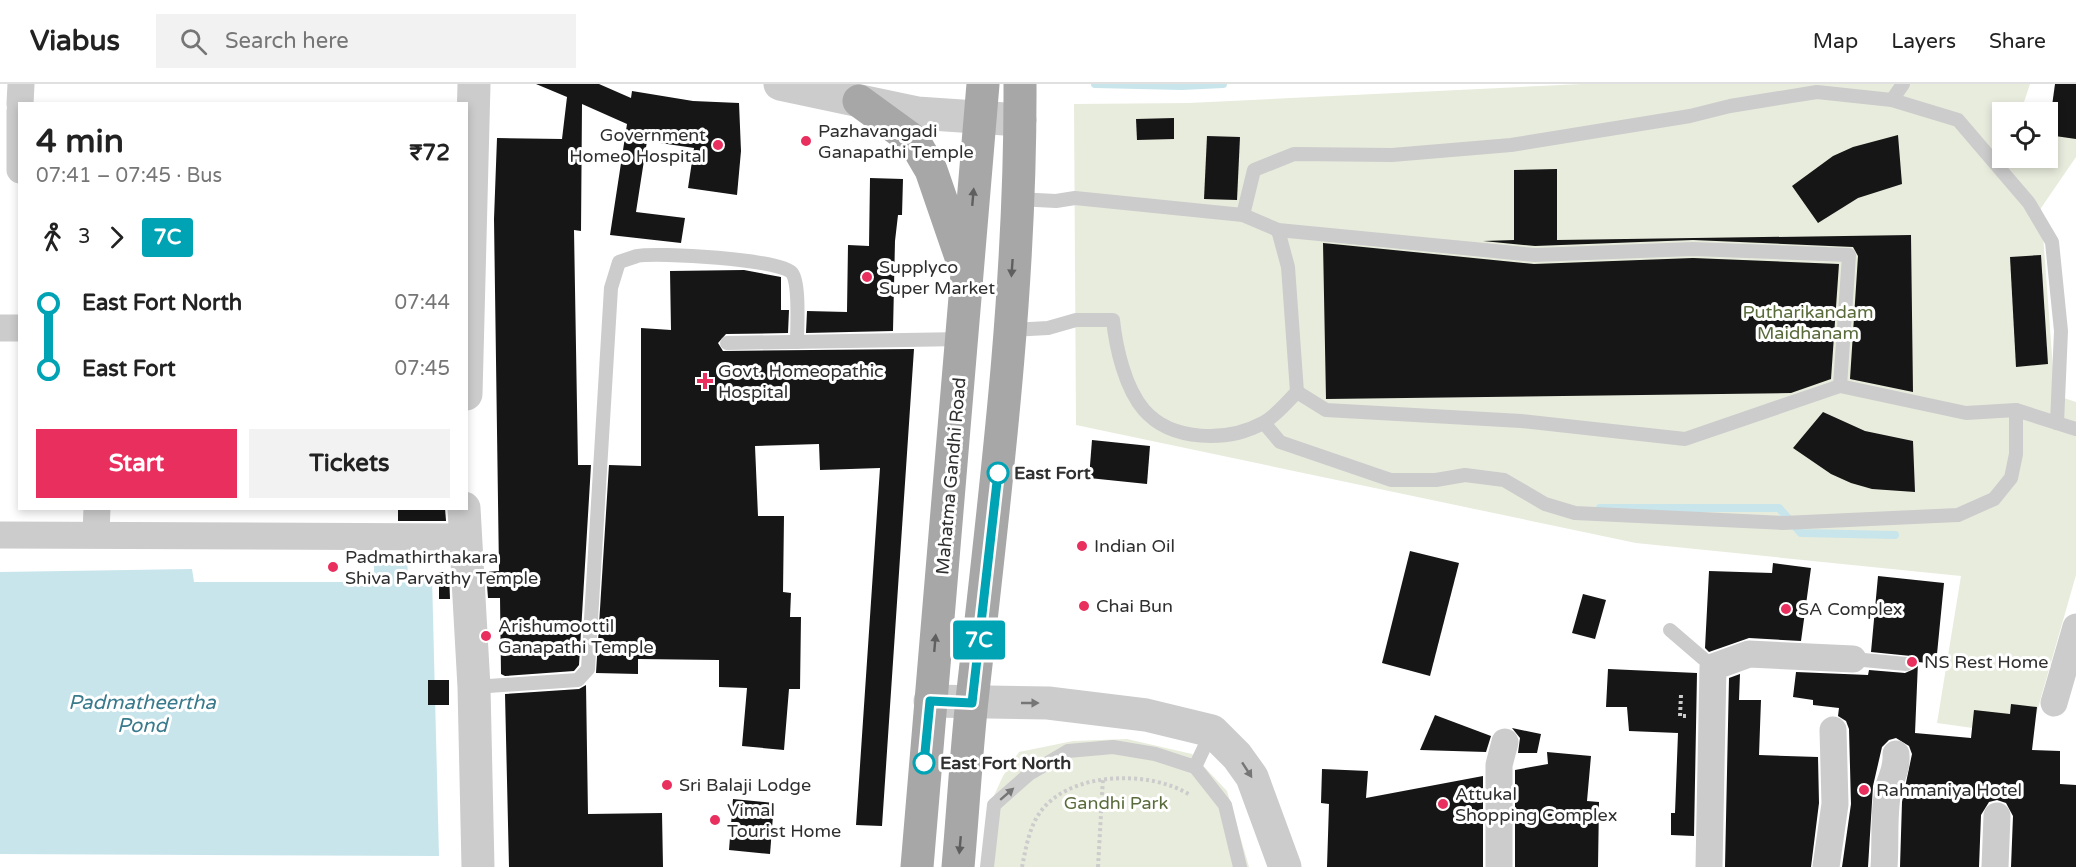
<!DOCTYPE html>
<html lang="en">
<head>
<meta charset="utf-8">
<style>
	:root { --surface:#fff; --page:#f2f2f2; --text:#222; --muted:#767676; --line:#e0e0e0; --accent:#e82f5d }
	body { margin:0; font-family:"Varela Round",sans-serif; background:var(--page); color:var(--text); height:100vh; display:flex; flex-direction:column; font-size:22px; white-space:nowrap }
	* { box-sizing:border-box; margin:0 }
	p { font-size:20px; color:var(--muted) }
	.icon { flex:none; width:33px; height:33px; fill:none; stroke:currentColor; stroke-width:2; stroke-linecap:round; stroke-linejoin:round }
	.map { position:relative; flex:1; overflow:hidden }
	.side { position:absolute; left:18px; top:18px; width:450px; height:408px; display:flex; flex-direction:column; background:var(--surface); border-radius:0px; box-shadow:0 3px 9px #0003 }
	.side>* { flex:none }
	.badge { padding:0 12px; border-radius:4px; font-size:21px; line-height:39px }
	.controls { position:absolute; left:1992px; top:18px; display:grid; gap:12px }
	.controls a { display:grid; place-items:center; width:66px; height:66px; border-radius:0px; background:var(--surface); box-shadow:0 3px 9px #0003; font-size:30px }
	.map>.badge { position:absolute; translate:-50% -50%; box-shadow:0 0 0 3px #fff }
	.legs { display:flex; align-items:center; gap:9px; height:66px; padding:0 18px; font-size:20px }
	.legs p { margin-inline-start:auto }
	.overview { display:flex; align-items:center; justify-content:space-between; height:102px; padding:0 18px }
	h1 { font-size:33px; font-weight:700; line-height:45px }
	.action { display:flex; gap:12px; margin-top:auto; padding:12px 18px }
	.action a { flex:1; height:69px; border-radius:0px; background:var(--accent); color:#fff; font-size:24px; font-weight:700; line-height:69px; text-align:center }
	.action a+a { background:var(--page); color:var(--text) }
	ul { padding:0 18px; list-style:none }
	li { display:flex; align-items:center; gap:21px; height:66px; font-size:22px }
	li i { display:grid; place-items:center; width:9px; height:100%; margin:0 8px; background:currentColor }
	li i::after { content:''; width:15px; height:15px; margin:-8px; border:4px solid; border-radius:50%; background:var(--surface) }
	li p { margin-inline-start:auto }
	li:first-child i { background:linear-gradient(#0000 50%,currentColor 0) }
	li:last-child i { background:linear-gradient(currentColor 50%,#0000 0) }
	header { display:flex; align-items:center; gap:36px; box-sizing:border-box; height:84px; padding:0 30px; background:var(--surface); border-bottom:2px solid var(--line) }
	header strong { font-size:28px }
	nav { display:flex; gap:33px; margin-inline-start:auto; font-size:21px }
	.search { width:420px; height:54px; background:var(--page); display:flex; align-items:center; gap:15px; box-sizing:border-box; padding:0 21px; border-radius:0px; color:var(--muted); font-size:22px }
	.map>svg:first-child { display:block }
</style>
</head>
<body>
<header>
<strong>Viabus</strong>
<div class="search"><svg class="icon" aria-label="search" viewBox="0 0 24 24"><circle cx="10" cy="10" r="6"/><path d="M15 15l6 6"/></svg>Search here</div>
<nav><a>Map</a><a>Layers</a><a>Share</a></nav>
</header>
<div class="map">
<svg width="2076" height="783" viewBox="0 0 2076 783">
	<rect width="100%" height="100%" fill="#fff"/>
	<g fill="#e8ecdd">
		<polygon points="1581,0 2030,0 2021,27 2024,28 2002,28 2002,74 2048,74 2048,40 2076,54 2076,73 2041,124 2055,311 2076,318 2076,491 2030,652 1937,639 1961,492 1636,459 1076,341 1074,20 1189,19"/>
		<polygon points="1127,655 1192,670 1227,707 1249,783 984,783 987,727 1003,692 1019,668 1073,657"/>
	</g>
	<polygon fill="#c8e5ec" points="374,475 407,475 408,491 432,492 439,772 0,770 0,488 192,485 194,498 374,498"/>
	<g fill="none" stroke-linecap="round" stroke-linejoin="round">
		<g stroke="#c8e5ec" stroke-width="8">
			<polyline points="1095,0 1182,2 1223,0"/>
			<polyline points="1600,424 1779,424 1801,449 1895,451"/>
		</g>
	</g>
	<g fill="#161616">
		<polygon points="536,0 599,0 631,14 632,7 693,17 739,19 741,67 737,111 688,104 694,64 647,57 636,128 685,134 681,159 610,151 627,40 582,20 581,147 574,146 578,381 591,381 579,581 574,587 505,592 501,590 500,514 488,514 486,488 499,487 494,135 497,54 562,55 567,13"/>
		<polygon points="2055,0 2076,0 2076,55 2048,51"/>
		<polygon points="1174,34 1174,55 1137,56 1136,35"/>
		<polygon points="1898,51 1902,100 1858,114 1818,139 1792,102 1833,72 1853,63"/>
		<polygon points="1207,52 1240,53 1237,116 1204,115"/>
		<polygon points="1557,85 1557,156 1911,151 1913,308 1850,295 1858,172 1853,163 1693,156 1535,162 1483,157 1514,156 1514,86"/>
		<polygon points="870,94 903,95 902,131 898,131 895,157 893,247 806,249 807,227 847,228 848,161 869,162"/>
		<polygon points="1323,159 1534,180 1693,174 1839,180 1831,295 1791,309 1326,315"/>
		<polygon points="2041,171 2048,280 2016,283 2010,173"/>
		<polygon points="744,186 781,193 781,226 789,226 788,249 726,250 718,259 723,267 914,265 882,742 856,741 880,384 820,386 819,360 755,362 758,432 784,432 783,508 791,509 790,533 801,533 800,605 789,605 784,666 742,662 747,604 719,603 719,576 638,575 638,590 596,589 609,381 641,382 641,244 671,246 670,187"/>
		<polygon points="1823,328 1865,347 1913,357 1915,408 1872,405 1851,399 1831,390 1793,364"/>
		<polygon points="1092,356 1150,362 1147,400 1089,394"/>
		<polygon points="398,424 445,424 446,437 398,437"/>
		<polygon points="1410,467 1459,479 1430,592 1382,579"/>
		<polygon points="1773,479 1811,484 1801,557 1749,554 1709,568 1705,564 1709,487 1772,489"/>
		<polygon points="439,488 449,488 450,515 439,515"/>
		<polygon points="1878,492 1944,499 1936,580 1918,578 1915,649 1971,654 1974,626 2010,630 2011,620 2037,623 2032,666 2060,667 2060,700 2076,701 2076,783 2011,783 2013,732 2006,719 1997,716 1989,718 1981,731 1979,783 1900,783 1902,718 1912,670 1909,662 1896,654 1889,656 1882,663 1873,702 1868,783 1842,783 1851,720 1849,645 1846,637 1838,632 1839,624 1813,621 1813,616 1793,613 1796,588 1868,591 1869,586 1905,589 1914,585 1914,577 1911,572 1871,568"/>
		<polygon points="1583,510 1606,516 1595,555 1572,549"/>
		<polygon points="1608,585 1697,589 1694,752 1671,751 1671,729 1675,729 1678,649 1629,647 1627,623 1606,623"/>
		<polygon points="1740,590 1739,616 1761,616 1759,671 1818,673 1819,719 1811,783 1725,783 1729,594"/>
		<rect x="428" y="596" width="21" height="25"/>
		<polygon points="586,601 588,730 662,729 663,783 509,783 505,610 579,605"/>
		<polygon points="1435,631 1491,652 1486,668 1420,666"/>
		<polygon points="1512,644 1541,650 1537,669 1518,669 1520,654"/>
		<polygon points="1547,668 1591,672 1587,717 1599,718 1598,783 1515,783 1515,686 1548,680"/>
		<polygon points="1322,685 1368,687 1366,714 1483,692 1483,783 1327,783 1329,720 1321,719"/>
		<polygon points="733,715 774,719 770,770 729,766"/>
	</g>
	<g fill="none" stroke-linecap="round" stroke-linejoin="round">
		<g stroke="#ccc" stroke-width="4" stroke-dasharray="3 3" stroke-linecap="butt">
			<polyline points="1681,611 1680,632 1686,632"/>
			<path d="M1022 783C1026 764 1029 743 1041 727 1071 687 1151 686 1190 711"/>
			<polyline points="1098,783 1103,694"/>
		</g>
		<g stroke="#ccc" stroke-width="14">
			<polyline points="1892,16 1903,0"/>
			<polyline points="1017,115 1056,117 1075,114 1243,131 1278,146 1535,171 1693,165 1849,171 1840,302"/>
			<polyline points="1243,131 1254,86 1294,70 1392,71 1511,61 1690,32 1730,22 1817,8 1892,16 1958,36 2029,119 2052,158 2061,247 2057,339"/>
			<polyline points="1278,146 1288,183 1297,308 1326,326 1521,337 1685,355 1840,302 1966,329 2016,326 2076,345"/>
			<path d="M1009 246 1048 244 1076 236H1113C1116 264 1125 304 1144 326 1172 358 1228 358 1263 339 1276 332 1287 318 1297 308"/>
			<polyline points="727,259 962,255"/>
			<polyline points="1264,339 1280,358 1391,396 1436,396 1465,391 1504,396 1545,420 1575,429 1783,439 1958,431 1994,415 2011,394 2016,370 2016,326"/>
			<polyline points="1670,546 1713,583"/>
			<polyline points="1853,575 1906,580"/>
			<path d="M474 603 578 596 588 585 611 204 619 178C625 176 631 174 637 172 656 168 782 175 792 189 800 200 797 243 797 258"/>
			<polyline points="1195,683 1212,647"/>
			<polyline points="987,783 994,721 1029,690 1068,667 1113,663 1155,670 1195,683 1225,721 1240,783"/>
		</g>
		<g stroke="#ccc" stroke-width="27">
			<polyline points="20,20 21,0"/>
			<polyline points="20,27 20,86"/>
			<polyline points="0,244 20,244"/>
			<polyline points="96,450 97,424"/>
			<polyline points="0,451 464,453"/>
			<polyline points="2054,619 2076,543"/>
			<polyline points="1499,783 1499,681 1505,658"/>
			<polyline points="1709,783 1713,583 1749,570 1853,575"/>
			<polyline points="1826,783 1835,720 1833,646"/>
			<path d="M1884 783C1886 758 1883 732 1888 706 1891 692 1897 687 1896 670"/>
			<polyline points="1995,783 1997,732"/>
		</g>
		<g stroke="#ccc" stroke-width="33">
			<polyline points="780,0 917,29 1020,36"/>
			<polyline points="466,310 474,0"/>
			<polyline points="464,424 474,603 478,783"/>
			<polyline points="930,617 1048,619 1146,631 1212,647 1237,672 1252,693 1285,783"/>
		</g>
		<g stroke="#a7a7a7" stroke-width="33">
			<polyline points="859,17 914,57 931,86 962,176"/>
			<polyline points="917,783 983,0"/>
			<path d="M958 783C963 727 966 671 972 616 995 411 1021 206 1020 0"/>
		</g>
	</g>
	<defs><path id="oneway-solid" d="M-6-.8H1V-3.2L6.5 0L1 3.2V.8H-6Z" transform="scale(1.5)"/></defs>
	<g fill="#5f5f5f">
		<use href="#oneway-solid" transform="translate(973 113) rotate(-85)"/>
		<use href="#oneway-solid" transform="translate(1012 184) rotate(94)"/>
		<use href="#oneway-solid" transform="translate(935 559) rotate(-85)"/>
		<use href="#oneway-solid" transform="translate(960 761) rotate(95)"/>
	</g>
	<g fill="#767676">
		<use href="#oneway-solid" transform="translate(1030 619)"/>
		<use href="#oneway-solid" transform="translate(1247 686) rotate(57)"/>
		<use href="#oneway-solid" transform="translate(1007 710) rotate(-41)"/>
	</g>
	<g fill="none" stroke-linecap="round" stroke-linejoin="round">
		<g stroke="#fff" stroke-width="14">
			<polyline id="line-1" points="924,679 930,617 972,619 998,389"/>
		</g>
		<use href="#line-1" stroke="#00a3b4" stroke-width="9"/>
	</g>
	<g fill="#e82f5d" stroke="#fff" stroke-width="2">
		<circle cx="806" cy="57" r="6"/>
		<circle cx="718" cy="61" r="6"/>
		<circle cx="867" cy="193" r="6"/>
		<path d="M702 288h6v6h6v6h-6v6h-6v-6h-6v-6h6z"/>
		<circle cx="1082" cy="462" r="6"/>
		<circle cx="333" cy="483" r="6"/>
		<circle cx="1084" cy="522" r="6"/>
		<circle cx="1786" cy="525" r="6"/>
		<circle cx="486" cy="552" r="6"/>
		<circle cx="1912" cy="578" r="6"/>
		<circle cx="667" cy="701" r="6"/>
		<circle cx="1864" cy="706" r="6"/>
		<circle cx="1443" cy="720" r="6"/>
		<circle cx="715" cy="736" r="6"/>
	</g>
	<g fill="#fff" stroke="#00a3b4" stroke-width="3">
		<circle cx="998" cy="389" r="10"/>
		<circle cx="924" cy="679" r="10"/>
	</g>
	<g text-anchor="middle" stroke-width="6" stroke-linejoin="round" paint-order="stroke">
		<g font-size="18" fill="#2f2f2f" stroke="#fff" text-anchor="start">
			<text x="818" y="53">Pazhavangadi<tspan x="818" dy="21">Ganapathi Temple</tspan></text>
			<text x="706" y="57" text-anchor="end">Government<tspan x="706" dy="21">Homeo Hospital</tspan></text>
			<text x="879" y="189">Supplyco<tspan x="879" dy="21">Super Market</tspan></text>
			<text x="718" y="293">Govt. Homeopathic<tspan x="718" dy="21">Hospital</tspan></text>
			<text x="1094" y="468">Indian Oil</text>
			<text x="345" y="479">Padmathirthakara<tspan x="345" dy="21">Shiva Parvathy Temple</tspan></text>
			<text x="1096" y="528">Chai Bun</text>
			<text x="1798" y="531">SA Complex</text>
			<text x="498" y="548">Arishumoottil<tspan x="498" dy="21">Ganapathi Temple</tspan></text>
			<text x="1924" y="584">NS Rest Home</text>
			<text x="679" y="707">Sri Balaji Lodge</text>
			<text x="1876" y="712">Rahmaniya Hotel</text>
			<text x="1455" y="716">Attukal<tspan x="1455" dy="21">Shopping Complex</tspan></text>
			<text x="727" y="732">Vimal<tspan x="727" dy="21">Tourist Home</tspan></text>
		</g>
		<g font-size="18" fill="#5a6b3b" stroke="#fff">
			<text x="1808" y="234">Putharikandam<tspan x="1808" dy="21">Maidhanam</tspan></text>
			<text x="1116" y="725">Gandhi Park</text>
		</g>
		<g font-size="18" font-weight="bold" fill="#2f2f2f" stroke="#fff" text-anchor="start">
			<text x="1014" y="395">East Fort</text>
			<text x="940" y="685">East Fort North</text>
		</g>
		<g font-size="18" fill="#2f2f2f" stroke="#fff">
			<text transform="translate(951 392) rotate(-85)" y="6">Mahatma Gandhi Road</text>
		</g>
		<g font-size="20" font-style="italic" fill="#397a8c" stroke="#fff">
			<text x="142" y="625">Padmatheertha<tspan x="142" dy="23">Pond</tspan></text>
		</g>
	</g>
</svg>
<div class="controls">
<a><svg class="icon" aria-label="locate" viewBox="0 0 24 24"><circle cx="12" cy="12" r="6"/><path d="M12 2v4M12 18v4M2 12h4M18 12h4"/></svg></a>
</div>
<b class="badge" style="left:979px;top:556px;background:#00a3b4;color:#fff">7C</b>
<section class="side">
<div class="overview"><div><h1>4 min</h1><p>07:41 – 07:45 · Bus</p></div><b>₹72</b></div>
<div class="legs"><svg class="icon" aria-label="walk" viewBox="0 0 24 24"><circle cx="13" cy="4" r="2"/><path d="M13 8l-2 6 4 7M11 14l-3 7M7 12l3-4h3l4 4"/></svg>3<svg class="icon" aria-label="forward" viewBox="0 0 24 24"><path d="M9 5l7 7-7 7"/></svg><b class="badge" style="background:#00a3b4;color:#fff">7C</b></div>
<ul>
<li><i style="color:#00a3b4"></i><b>East Fort North</b><p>07:44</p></li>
<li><i style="color:#00a3b4"></i><b>East Fort</b><p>07:45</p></li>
</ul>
<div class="action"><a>Start</a><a>Tickets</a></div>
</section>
</div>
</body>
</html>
